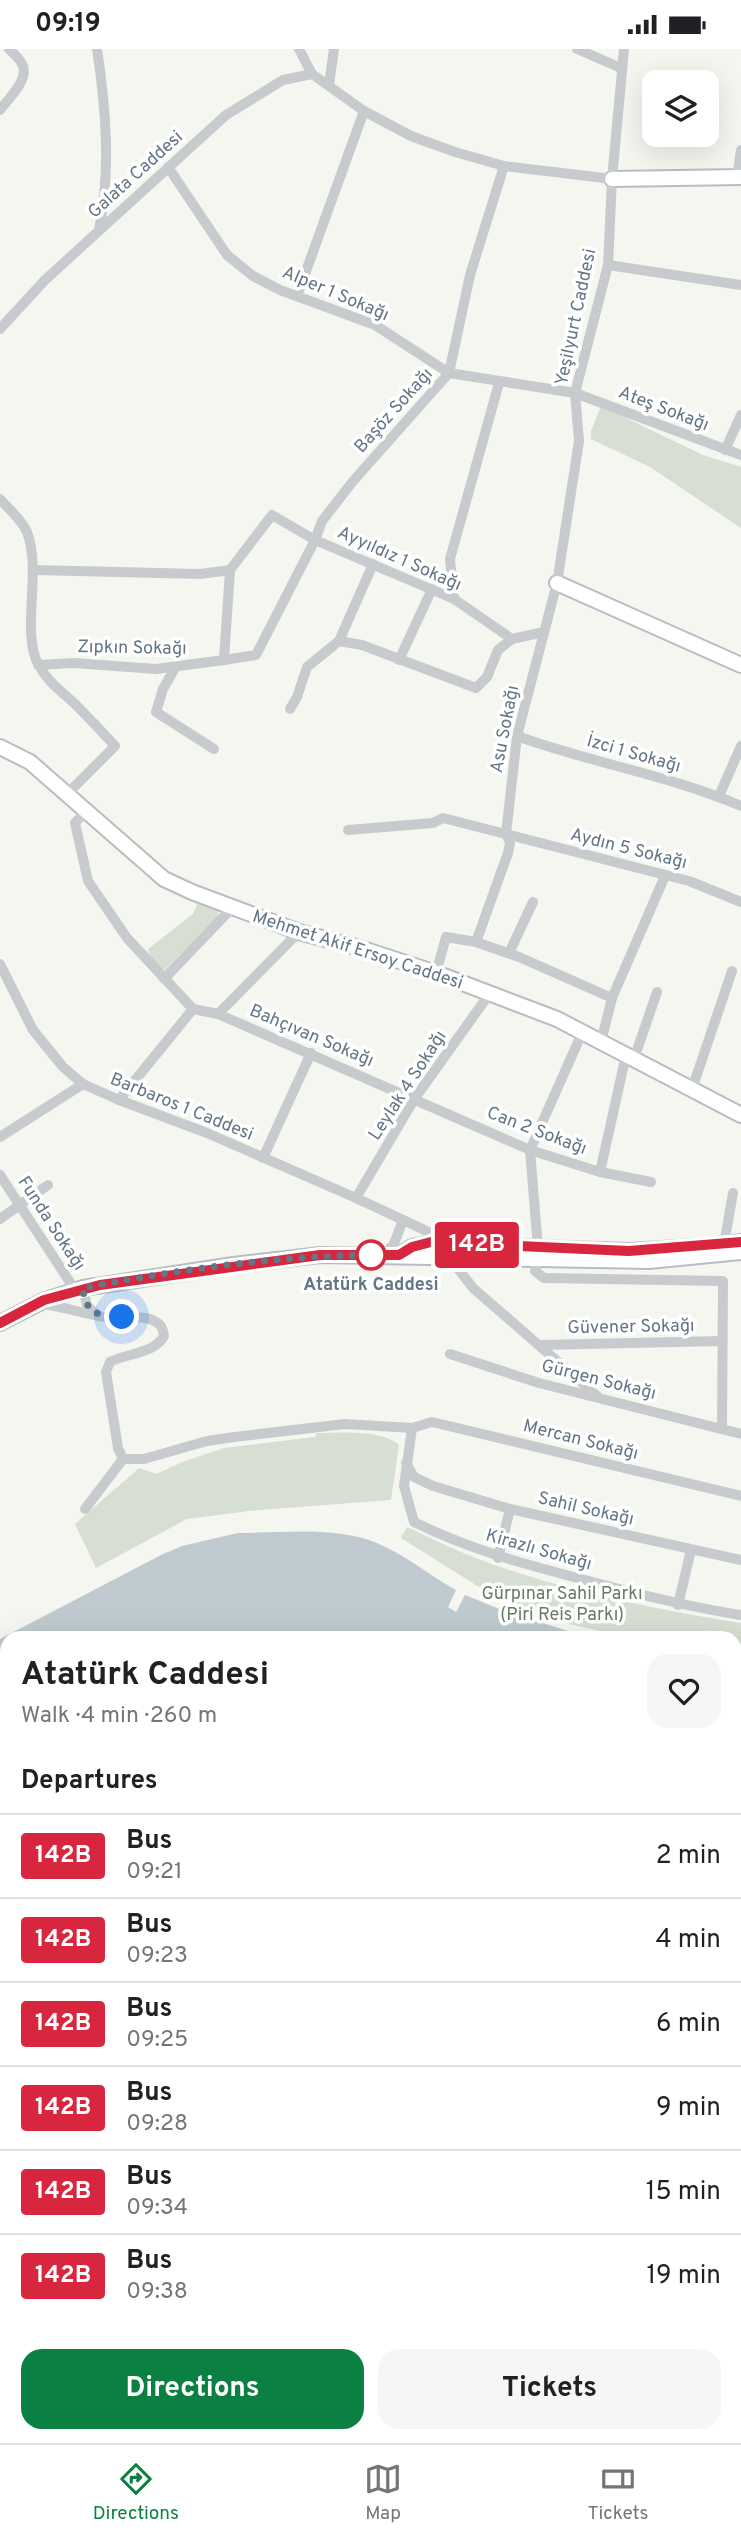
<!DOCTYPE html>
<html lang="en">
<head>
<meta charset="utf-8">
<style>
	:root { --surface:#fff; --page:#f6f6f6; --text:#202124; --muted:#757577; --line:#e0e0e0; --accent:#0b8043 }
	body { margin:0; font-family:Overpass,sans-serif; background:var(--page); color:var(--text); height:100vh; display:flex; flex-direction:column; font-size:26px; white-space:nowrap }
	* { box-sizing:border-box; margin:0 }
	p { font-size:23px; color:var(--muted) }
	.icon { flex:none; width:38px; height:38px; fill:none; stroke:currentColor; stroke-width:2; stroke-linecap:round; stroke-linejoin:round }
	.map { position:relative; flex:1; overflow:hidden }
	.details { position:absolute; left:0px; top:1582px; width:742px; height:812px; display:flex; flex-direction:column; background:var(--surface); border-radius:21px 21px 0 0; box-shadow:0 7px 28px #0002 }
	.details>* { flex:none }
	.badge { padding:0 14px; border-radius:5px; font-size:24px; line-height:46px }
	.fabs { position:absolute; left:642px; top:21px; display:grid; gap:14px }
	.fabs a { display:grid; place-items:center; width:77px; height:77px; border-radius:14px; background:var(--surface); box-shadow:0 7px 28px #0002; font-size:35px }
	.you { position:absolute; width:35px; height:35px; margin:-18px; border:5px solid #fff; border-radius:50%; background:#1a73e8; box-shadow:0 0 0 10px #1a73e833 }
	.map>.badge { position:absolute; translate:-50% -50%; box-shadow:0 0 0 4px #fff }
	h2 { padding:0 21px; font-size:26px; line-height:63px }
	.round { display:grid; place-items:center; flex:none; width:74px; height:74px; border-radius:21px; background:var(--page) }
	.head { display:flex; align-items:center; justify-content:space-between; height:119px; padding:0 21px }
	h1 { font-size:33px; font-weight:700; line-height:52px }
	.cta { display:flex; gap:14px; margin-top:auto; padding:14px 21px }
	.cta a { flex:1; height:80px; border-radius:21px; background:var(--accent); color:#fff; font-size:28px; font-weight:700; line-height:80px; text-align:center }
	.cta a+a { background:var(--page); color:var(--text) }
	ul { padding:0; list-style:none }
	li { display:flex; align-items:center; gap:21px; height:84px; padding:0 21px; border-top:2px solid var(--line) }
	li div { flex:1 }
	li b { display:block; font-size:26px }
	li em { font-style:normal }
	li .badge { min-width:77px; font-weight:700; text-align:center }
	.status { display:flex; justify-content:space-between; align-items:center; height:49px; padding:0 35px; background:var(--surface); direction:ltr }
	.status svg { height:19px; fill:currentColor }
	.menu { display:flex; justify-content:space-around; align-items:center; height:98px; border-top:2px solid var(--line); background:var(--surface); font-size:19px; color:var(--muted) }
	.menu a { display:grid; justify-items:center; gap:4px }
	.menu .current { color:var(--accent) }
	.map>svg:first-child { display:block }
</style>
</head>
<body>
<div class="status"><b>09:19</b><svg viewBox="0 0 49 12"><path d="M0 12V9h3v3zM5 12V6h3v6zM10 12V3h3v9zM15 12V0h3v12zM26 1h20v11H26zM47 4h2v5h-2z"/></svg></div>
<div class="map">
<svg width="741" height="2394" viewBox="0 0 741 2394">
	<rect width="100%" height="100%" fill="#f6f6f1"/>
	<g fill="#d7ded2">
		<polygon points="601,357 703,406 741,418 741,479 650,418 591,390 591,382"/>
		<path d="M198 853 219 861 218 867 165 921C158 918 149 908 148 900L193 865Z"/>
		<path d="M317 1384C340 1384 381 1380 399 1396L391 1451 249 1462 187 1470 96 1519 75 1475 139 1419 156 1425 185 1412 224 1399 315 1388Z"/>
		<path d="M407 1478C433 1490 459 1503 486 1513 567 1542 655 1561 741 1574V1617L735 1615V1589H630L556 1572 479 1538 401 1489Z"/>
	</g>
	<path fill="#becacf" d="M238 1484C283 1484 335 1477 377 1494 406 1506 430 1527 456 1541L448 1558 456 1563 465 1546 502 1561 590 1589H7V2387H735V1625L741 1627V2394H0V1590L161 1506 182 1497Z"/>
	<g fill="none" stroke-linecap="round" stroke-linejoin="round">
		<g stroke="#b7bdc1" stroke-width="18">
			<g id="secondary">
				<polyline points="612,130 741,128"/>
				<polyline points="557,534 741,616"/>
				<polyline points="0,698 30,713 164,830 192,843 299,883 363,900 436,924 557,970 741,1066"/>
				<polyline points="399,1206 412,1198 440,1192 538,1199 629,1202 710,1197 741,1193"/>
				<polyline points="0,1274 45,1251 83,1239 233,1216 320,1206 649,1212 741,1203"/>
			</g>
		</g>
		<g stroke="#c8cbce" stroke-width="10">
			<path d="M97 0C106 60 111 122 99 181"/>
			<polyline points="299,0 312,25 364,62 411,87 455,103 504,117 612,130"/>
			<polyline points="577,0 621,19"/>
			<polyline points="329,36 334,0"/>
			<path d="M0 61C8 50 28 32 23 17 21 11 14 5 9 0"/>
			<polyline points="504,117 470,226 449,324 354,431 322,472 315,491 256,606 224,611 230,521 272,466 315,491 454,550 512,590 544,583"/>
			<polyline points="168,118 227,206 253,227 280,241 375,276 449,324 575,344 741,406"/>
			<polyline points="737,128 741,101"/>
			<polyline points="608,216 741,236"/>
			<polyline points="297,247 364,62"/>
			<polyline points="0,280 45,231 226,66 283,31 312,25"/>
			<polyline points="725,401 741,366"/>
			<path d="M0 450C8 459 22 471 27 483 42 522 21 582 38 615 48 634 64 644 78 658 91 671 103 684 115 697L66 746"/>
			<polyline points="34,521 200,525 230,521"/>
			<polyline points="454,550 450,510 499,334"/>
			<polyline points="339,592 362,596 476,639 487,628 498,601 512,590"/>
			<polyline points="399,611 432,540"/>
			<polyline points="38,616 74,614 156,620 224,611"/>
			<polyline points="175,619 163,640 156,663 214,700"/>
			<polyline points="290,660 297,648 307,618 339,592 373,515"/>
			<path d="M517 687C591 714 669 726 741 757"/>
			<polyline points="719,747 741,697"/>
			<polyline points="85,763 75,774 88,832 127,889 193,960"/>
			<polyline points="348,781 433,774 443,769 689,832 741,853"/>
			<polyline points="506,785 517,687 557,534 579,392 575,344 608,216 612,130 624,0"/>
			<polyline points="476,893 508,804 510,794 506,785"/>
			<polyline points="509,904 533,853"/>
			<polyline points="0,915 33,981 63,1018 83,1035 119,1051 207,1084 356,1149 446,1191"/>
			<polyline points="436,924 446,888 476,893 519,908 612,949 601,993"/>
			<polyline points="164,930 232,859"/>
			<polyline points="612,949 665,827"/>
			<polyline points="193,960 218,965 530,1101 600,1123 651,1133"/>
			<polyline points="218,965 299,883"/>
			<polyline points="634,1010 657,943"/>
			<polyline points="692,1040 732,922"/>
			<polyline points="119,1051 193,960"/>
			<polyline points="0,1088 83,1035"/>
			<polyline points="263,1109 311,1004"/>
			<polyline points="600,1123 626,1006"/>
			<polyline points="0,1126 75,1241 70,1246"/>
			<polyline points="356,1149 415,1049 490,944"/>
			<polyline points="0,1170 48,1136"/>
			<polyline points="724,1195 733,1144"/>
			<polyline points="538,1199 530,1101 582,984"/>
			<polyline points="383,1206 394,1195 403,1171"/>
			<polyline points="452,1207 459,1221 473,1239 597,1347"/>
			<polyline points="538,1211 535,1222 544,1229 723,1232 722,1379"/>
			<polyline points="83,1239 87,1257 96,1265"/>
			<path d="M41 1255C65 1257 88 1267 112 1269 126 1270 144 1265 156 1273 162 1276 163 1281 164 1287 154 1305 127 1304 110 1313L106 1323 118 1399 123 1410"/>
			<polyline points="540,1296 722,1292"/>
			<polyline points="450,1305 539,1334 741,1385"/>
			<path d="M412 1379 404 1437 414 1473C471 1501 524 1515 585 1531 637 1545 688 1558 741 1566"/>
			<polyline points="123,1410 144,1410 207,1392 234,1388 345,1375 412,1379 432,1373 741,1447"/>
			<polyline points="406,1414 414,1428 433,1437 510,1460 741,1511"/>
			<polyline points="85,1460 123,1410"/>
			<polyline points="498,1509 510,1460"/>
			<polyline points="678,1556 691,1501"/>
		</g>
		<use href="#secondary" stroke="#fff" stroke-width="14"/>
	</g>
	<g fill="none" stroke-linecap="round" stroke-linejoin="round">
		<g stroke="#fff" stroke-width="16">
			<polyline id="line" points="0,1274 44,1251 100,1236 320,1206 399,1206 412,1198 431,1193 629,1202 741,1193"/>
		</g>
		<use href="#line" stroke="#d7263d" stroke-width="10"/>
		<path stroke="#627685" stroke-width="7" stroke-dasharray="0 12.6" d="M122 1268C100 1269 84 1263 83 1239 181 1220 283 1206 383 1206H371"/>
	</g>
	<circle fill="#fff" stroke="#d7263d" stroke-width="3.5" cx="371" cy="1206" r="14"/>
	<g text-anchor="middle" stroke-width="7" stroke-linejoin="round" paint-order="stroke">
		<g font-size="18" fill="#627685" stroke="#fff">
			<text transform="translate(135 125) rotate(-42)" y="6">Galata Caddesi</text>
			<text transform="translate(336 244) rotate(23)" y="6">Alper 1 Sokağı</text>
			<text transform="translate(575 268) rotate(-78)" y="6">Yeşilyurt Caddesi</text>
			<text transform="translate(664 359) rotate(21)" y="6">Ateş Sokağı</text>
			<text transform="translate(393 361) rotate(-48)" y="6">Başöz Sokağı</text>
			<text transform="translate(400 509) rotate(24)" y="6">Ayyıldız 1 Sokağı</text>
			<text transform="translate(132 598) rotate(1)" y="6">Zıpkın Sokağı</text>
			<text transform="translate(504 680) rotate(-79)" y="6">Asu Sokağı</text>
			<text transform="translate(634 704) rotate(16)" y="6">İzci 1 Sokağı</text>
			<text transform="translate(629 799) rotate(14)" y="6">Aydın 5 Sokağı</text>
			<text transform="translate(358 900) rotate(18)" y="6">Mehmet Akif Ersoy Caddesi</text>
			<text transform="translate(312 986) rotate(23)" y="6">Bahçıvan Sokağı</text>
			<text transform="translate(407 1036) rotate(-57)" y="6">Leylak 4 Sokağı</text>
			<text transform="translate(182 1057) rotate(22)" y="6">Barbaros 1 Caddesi</text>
			<text transform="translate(537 1081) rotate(21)" y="6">Can 2 Sokağı</text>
			<text transform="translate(52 1174) rotate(57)" y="6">Funda Sokağı</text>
			<text transform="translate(631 1277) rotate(-1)" y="6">Güvener Sokağı</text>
			<text transform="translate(599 1330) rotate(14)" y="6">Gürgen Sokağı</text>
			<text transform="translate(581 1390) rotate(14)" y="6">Mercan Sokağı</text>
			<text transform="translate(586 1459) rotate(13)" y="6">Sahil Sokağı</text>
			<text transform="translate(539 1500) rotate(16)" y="6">Kirazlı Sokağı</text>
		</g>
		<g font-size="18" font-weight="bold" fill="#627685" stroke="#fff">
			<text x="371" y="1241">Atatürk Caddesi</text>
		</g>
		<g font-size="18" fill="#677c61" stroke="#fff">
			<text x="562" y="1550">Gürpınar Sahil Parkı<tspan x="562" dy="21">(Piri Reis Parkı)</tspan></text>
		</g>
	</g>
</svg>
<div class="fabs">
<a><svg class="icon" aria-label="layers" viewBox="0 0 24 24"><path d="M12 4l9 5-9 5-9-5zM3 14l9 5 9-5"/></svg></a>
</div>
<div class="you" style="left:122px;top:1268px"></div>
<b class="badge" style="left:477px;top:1196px;background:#d7263d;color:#fff">142B</b>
<section class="details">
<div class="head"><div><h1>Atatürk Caddesi</h1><p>Walk · 4 min · 260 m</p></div><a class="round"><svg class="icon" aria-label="heart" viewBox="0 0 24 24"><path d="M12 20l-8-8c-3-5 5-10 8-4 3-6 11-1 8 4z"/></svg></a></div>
<h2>Departures</h2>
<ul>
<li><span class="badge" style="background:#d7263d;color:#fff">142B</span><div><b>Bus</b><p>09:21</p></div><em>2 min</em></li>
<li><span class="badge" style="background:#d7263d;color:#fff">142B</span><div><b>Bus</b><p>09:23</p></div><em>4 min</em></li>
<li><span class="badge" style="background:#d7263d;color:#fff">142B</span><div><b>Bus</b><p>09:25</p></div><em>6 min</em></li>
<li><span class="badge" style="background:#d7263d;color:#fff">142B</span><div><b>Bus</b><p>09:28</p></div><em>9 min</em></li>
<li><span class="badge" style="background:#d7263d;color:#fff">142B</span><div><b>Bus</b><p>09:34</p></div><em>15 min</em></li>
<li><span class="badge" style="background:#d7263d;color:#fff">142B</span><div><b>Bus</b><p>09:38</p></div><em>19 min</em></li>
</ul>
<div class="cta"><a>Directions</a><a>Tickets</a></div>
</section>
</div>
<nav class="menu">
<a class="current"><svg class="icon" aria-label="directions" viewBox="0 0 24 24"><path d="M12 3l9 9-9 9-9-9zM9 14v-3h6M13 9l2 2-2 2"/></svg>Directions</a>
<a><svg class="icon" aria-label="map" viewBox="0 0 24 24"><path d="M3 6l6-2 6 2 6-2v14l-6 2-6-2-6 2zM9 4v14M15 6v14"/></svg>Map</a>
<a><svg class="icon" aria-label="tickets" viewBox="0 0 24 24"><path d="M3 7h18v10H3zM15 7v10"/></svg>Tickets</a>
</nav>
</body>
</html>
